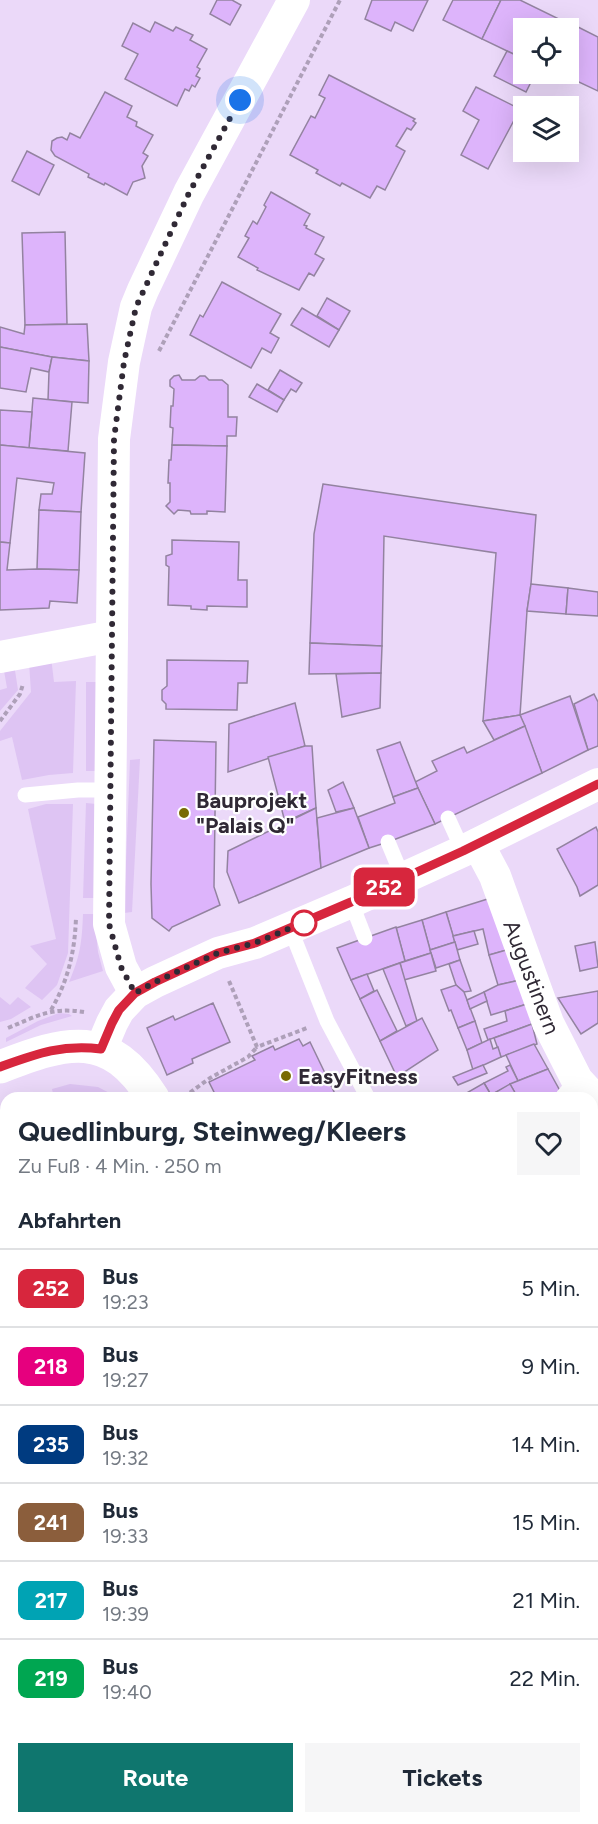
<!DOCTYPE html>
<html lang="de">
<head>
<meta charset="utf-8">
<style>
	:root { --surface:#fff; --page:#f6f6f7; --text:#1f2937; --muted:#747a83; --line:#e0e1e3; --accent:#0f766e }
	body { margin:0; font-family:Figtree,sans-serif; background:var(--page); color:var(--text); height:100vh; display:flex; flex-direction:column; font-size:22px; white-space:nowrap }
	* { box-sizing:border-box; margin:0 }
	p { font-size:20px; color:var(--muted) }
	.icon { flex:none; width:33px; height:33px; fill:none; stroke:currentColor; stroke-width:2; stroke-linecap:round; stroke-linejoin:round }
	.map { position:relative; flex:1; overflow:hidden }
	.drawer { position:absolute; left:0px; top:1092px; width:598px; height:732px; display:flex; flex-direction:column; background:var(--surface); border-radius:18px 18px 0 0; box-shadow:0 6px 24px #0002 }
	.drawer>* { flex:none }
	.badge { padding:0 12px; border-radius:9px; font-size:21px; line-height:39px }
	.tools { position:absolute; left:513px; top:18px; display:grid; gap:12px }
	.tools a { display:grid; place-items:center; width:66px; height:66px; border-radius:0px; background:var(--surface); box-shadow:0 6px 24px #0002; font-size:30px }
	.you { position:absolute; width:30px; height:30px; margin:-15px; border:4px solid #fff; border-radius:50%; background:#1a73e8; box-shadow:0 0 0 9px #1a73e833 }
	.map>.badge { position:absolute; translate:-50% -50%; box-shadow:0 0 0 3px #fff }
	h2 { padding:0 18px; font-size:22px; line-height:54px }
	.round { display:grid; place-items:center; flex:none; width:63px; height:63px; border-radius:0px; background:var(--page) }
	.head { display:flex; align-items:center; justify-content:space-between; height:102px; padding:0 18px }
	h1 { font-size:28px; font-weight:700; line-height:45px }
	.button { display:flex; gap:12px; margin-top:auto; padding:12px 18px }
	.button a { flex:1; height:69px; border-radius:0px; background:var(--accent); color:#fff; font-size:24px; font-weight:700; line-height:69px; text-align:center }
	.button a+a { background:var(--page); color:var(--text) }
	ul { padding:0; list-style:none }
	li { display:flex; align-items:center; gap:18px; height:78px; padding:0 18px; border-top:2px solid var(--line) }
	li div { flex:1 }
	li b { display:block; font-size:22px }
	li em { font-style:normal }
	li .badge { min-width:66px; font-weight:700; text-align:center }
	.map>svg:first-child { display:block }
</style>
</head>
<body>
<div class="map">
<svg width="598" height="1824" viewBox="0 0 598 1824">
	<rect width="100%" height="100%" fill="#ebd9f9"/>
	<g fill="#dec4f3">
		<polygon points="51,657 54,682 76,681 73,773 49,775 22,780 12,737 0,741 0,731 31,692 29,662"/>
		<polygon points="14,664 18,690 0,711 0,690 7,688 3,665"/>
		<rect x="86" y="682" width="10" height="89"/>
		<polygon points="140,759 132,912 124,913 130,760"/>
		<polygon points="86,803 96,804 94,898 83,898"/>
		<polygon points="46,804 73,804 68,953 57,985 42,1000 25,988 47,964 30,946 56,939 28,809"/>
		<path d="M83 914H94L98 952 103 971 69 982C80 957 82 942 83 914Z"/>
		<polygon points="0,997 10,1005 18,997 31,1007 11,1019 0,1022"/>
		<polygon points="59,1013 69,1014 72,1016 41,1025 6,1042 6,1038 38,1021"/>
		<polygon points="70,1084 98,1087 119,1098 92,1098 72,1096 54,1098 52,1089"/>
		<polygon points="6,1190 6,1223 0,1224 0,1191"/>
		<polygon points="0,1576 6,1577 6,1609 0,1611"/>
		<polygon points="593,1660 598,1663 598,1721 593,1696"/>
		<polygon points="6,1795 6,1818 26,1818 28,1824 0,1824 0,1798"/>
		<polygon points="171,1818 288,1818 264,1824 177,1824"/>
		<polygon points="504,1818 590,1818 592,1824 506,1824"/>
	</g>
	<g fill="#ddb4fb" stroke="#9383a0" stroke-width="1.5">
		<polygon points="217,0 232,0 241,5 230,25 210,14"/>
		<polygon points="372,0 428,0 413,31 395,22 391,31 365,19"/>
		<polygon points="453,0 501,0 482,39 443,20"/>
		<polygon points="501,0 520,0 561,20 557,28 524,28 524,59 482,39"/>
		<polygon points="155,22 173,31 176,27 193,35 190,40 207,49 197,67 200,69 196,76 200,78 195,87 192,85 189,91 185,89 177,106 125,79 138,54 122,46 133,23 150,32"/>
		<polygon points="578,27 598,37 598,91 562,74 568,74 568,47"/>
		<polygon points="507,51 524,59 524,74 535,74 526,92 494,76"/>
		<polygon points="329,75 415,119 413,121 416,123 411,130 407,128 396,146 405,151 385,190 377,186 370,198 342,183 340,186 316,173 318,170 290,155 311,116 315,118 325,98 319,95"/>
		<polygon points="476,87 520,109 488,169 461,155 479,120 463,111"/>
		<polygon points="105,92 132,106 127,117 137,122 136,126 153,135 143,153 148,156 142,166 145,178 133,182 127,195 105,183 104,185 88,177 89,174 55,156 51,150 52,141 57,138 62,137 67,140 70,133 80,138"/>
		<polygon points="27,151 54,165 39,195 12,181"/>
		<polygon points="271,192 310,214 304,225 307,226 306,228 324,237 315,254 324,259 314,276 309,273 299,290 257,270 258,268 238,257 249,238 245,236 253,221 257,224 266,207 264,205"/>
		<polygon points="65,232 67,324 25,325 22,233"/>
		<polygon points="222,282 281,314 270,333 279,338 271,353 262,348 251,368 190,335 200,315 203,317"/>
		<polygon points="327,298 350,311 339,330 317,316"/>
		<polygon points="302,308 339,330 329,347 291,325"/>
		<polygon points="87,324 89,361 52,357 0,347 0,327 24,334 25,325"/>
		<polygon points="0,347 52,357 49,372 31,368 26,392 0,388"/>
		<polygon points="52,357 89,361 88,403 48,400 49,372"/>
		<polygon points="280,370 302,383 296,392 291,389 284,400 268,390"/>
		<polygon points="179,375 182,380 195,380 200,376 205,376 209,380 222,380 228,385 228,417 237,417 236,436 227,436 227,446 172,445 173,428 170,427 171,406 173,406 174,389 170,386 170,380 174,376"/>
		<polygon points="257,384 284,400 277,412 249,397"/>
		<polygon points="33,398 72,402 68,451 29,448"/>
		<polygon points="0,410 32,412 29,448 0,445"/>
		<polygon points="0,445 85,453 81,512 39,510 41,494 52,494 54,483 17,478 10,543 0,542"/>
		<polygon points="172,445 227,446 225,512 207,511 207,514 191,514 190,511 178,510 174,514 166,506 170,502 170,483 168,483 169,460 171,460"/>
		<polygon points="323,484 536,515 531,584 527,611 520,715 483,721 496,553 384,536 382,646 310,643 314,534"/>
		<polygon points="39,510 81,512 79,570 37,569"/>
		<polygon points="172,540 239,542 238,580 247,580 247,607 207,606 207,610 191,609 191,606 168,605 169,567 166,565 166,556 172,554"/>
		<polygon points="0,542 10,543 7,570 37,569 79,570 77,603 50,601 49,608 0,610"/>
		<polygon points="531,584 568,588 566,614 527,611"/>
		<polygon points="568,588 598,592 598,616 566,614"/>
		<polygon points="310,643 382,646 381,673 309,674"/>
		<polygon points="167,660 248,661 247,683 238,683 237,710 166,709 166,704 162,700 162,690 167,686"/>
		<polygon points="381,673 380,708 342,717 336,674"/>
		<polygon points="594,694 598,702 598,746 588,750 574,704"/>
		<polygon points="570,696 588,750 542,773 520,715"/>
		<polygon points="295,703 305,746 228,772 229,724"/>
		<polygon points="520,715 525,726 494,740 483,721"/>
		<polygon points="525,726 542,773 435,824 415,782 437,771 432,761 464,747 467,753"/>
		<polygon points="154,740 216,742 214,887 220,905 172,927 169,931 152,918 151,884"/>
		<polygon points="400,742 418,788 393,797 377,750"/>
		<polygon points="305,746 312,746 316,808 285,822 268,757"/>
		<polygon points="343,782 354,808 336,812 328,790"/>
		<polygon points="418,788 435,824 388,842 369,848 358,817 395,803 393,797"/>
		<polygon points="316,808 321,868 239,903 227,872 228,851"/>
		<polygon points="354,808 369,848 321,868 317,818"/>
		<polygon points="596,827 598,832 598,885 580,896 577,887 557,849"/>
		<polygon points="494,897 510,949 489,955 483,929 453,936 446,912"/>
		<polygon points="446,912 455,942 430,950 422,920"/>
		<polygon points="422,920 431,953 405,961 396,928"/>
		<polygon points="396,927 405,961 351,980 337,948"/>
		<polygon points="474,931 478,944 457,950 453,936"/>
		<polygon points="455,942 460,960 436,968 430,950"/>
		<polygon points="595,942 598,967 580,971 575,946"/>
		<polygon points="510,949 520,980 498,985 489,955"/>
		<polygon points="431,953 436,971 404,980 400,963"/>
		<polygon points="460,960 471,991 464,992 456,985 449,964"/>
		<polygon points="400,963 417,1021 406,1026 383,969"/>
		<polygon points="367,974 374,991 360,999 351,980"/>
		<polygon points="520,980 527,1004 491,1015 484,992 498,985"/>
		<polygon points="456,985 464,992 475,1021 458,1028 451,1010 449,1011 441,990"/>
		<polygon points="377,990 397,1031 380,1041 360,999"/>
		<polygon points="598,991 598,1023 581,1034 558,998"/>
		<polygon points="484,992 487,1001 470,1009 467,1000"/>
		<polygon points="213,1003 230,1042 192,1059 193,1063 167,1075 147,1028 173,1016 175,1020"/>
		<polygon points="527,1004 532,1024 488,1040 484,1029 507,1021 505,1011"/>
		<polygon points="422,1018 438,1050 397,1077 380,1041"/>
		<polygon points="475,1021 482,1043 467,1050 458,1028"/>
		<polygon points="532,1024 537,1044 501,1057 494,1038"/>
		<polygon points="299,1039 303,1046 310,1042 337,1098 217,1098 209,1082 255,1060 252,1056 273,1046 275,1050"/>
		<polygon points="490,1039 493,1049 498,1047 501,1057 473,1070 467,1050"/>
		<polygon points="534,1044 548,1069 518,1081 506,1055"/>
		<polygon points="483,1065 487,1073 458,1085 453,1077"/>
		<polygon points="510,1065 518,1081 491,1095 484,1083 508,1071 506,1067"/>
		<polygon points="548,1069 564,1098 518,1098 510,1084"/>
		<polygon points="484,1083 491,1095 487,1098 464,1098 463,1095"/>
		<polygon points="510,1084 518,1098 487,1098 491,1095"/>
		<polygon points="6,1124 6,1146 0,1126"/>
		<polygon points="592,1125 598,1129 598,1165 592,1173"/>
		<polygon points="0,1126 6,1146 6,1178 0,1179"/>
		<polygon points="598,1165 598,1187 592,1183 592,1173"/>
		<polygon points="592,1235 598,1239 598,1248 592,1257"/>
		<polygon points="592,1299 598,1304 598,1313 594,1318 592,1316"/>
		<polygon points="598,1313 598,1340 592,1347 592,1320"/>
		<polygon points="6,1322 6,1457 0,1434 0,1323"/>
		<polygon points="592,1417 598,1420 592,1429"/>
		<polygon points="598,1455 598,1495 592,1501 592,1458 594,1459"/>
		<polygon points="6,1615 6,1665 0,1667 0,1616"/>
		<polygon points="36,1818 82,1818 84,1824 37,1824"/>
	</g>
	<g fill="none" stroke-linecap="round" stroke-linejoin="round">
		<g stroke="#aea0b9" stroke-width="4" stroke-dasharray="4.5 3" stroke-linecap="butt">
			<polyline points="159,351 340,0"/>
			<polyline points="0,721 20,694 23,684"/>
			<polyline points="229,981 257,1047 307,1028"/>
			<path d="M51 1010C68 981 75 951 76 917"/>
			<path d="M8 1028C37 1016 51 1007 84 1012"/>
			<polyline points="184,1097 210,1078 248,1057 257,1047"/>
			<polyline points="592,1539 598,1544"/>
			<polyline points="592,1616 598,1622"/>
			<polyline points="593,1652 598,1647"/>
			<polyline points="0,1679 3,1681 6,1681"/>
			<polyline points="0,1789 6,1786"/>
			<polyline points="413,1818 415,1824"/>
			<polyline points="491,1818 492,1824"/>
			<polyline points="84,1823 101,1819"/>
		</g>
		<g stroke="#fff" stroke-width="15">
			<polyline points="25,795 78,790 109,790"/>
			<polyline points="448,818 463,851"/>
			<polyline points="388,842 403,878"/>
			<polyline points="351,902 365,938"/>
			<polyline points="290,928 327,1021 368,1098"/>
			<polyline points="563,1096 577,1080"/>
		</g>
		<g stroke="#fff" stroke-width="32">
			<polyline points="0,657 112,636"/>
			<polyline points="478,844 495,876 548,1023 577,1080 598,1103"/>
			<polyline points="135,993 121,967 109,924 114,439 124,362 136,307 143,290 189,193 294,0"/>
			<polyline points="101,1049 112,1023 119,1010 135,993 155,982 218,953 255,943 351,902 463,851 598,784"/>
			<polyline points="0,1237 6,1237"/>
			<polyline points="0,1506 4,1523"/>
			<polyline points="0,1724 6,1722"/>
			<polyline points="592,1765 598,1785"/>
			<polyline points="146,1818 148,1824"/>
			<polyline points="312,1818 314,1824"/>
			<polyline points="357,1824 380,1818"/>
		</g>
		<g stroke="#fff" stroke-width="33">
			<path d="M0 1067C67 1041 109 1028 153 1098"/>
			<polyline points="592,1578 598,1583"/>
		</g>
	</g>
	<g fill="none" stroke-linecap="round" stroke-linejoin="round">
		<g stroke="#fff" stroke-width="14">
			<path id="line" d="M0 1067C36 1054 62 1044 101 1049L112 1023 119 1010 135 993 155 982 218 953 255 943 351 902 463 851 598 784"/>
		</g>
		<use href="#line" stroke="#d7263d" stroke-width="9"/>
		<polyline stroke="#302935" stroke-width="6" stroke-dasharray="0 10.8" points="240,100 189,193 136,307 124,362 114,439 109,924 121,967 135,993 155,982 218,953 255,943 305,922 304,923"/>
	</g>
	<g fill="#796b03" stroke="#fff" stroke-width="2">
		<circle cx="184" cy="813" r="6"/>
		<circle cx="286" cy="1076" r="6"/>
	</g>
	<circle fill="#fff" stroke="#d7263d" stroke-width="3" cx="304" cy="923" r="12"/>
	<g text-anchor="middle" stroke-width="4.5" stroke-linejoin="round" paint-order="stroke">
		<g font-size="22" font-weight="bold" fill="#302935" stroke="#fff" text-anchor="start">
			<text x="196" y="808">Bauprojekt<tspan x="196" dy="25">"Palais Q"</tspan></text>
			<text x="298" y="1084">EasyFitness</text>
		</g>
		<g font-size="22" fill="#302935" stroke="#fff">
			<text transform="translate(532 977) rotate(69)" y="8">Augustinern</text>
		</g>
	</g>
</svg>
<div class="tools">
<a><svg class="icon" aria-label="locate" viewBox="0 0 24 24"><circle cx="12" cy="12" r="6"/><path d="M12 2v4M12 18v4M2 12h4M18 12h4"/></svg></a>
<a><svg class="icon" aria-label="layers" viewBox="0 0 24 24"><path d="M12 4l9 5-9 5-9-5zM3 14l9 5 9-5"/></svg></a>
</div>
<div class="you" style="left:240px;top:100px"></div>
<b class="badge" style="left:384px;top:887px;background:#d7263d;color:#fff">252</b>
<section class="drawer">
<div class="head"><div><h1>Quedlinburg, Steinweg/Kleers</h1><p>Zu Fuß · 4 Min. · 250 m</p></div><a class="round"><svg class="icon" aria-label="heart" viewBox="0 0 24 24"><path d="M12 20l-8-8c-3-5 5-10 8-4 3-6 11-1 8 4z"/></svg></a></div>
<h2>Abfahrten</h2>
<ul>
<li><span class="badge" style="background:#d7263d;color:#fff">252</span><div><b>Bus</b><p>19:23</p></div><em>5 Min.</em></li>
<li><span class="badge" style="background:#e6007e;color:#fff">218</span><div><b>Bus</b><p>19:27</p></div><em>9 Min.</em></li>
<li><span class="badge" style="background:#003b80;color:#fff">235</span><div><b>Bus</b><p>19:32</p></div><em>14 Min.</em></li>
<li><span class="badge" style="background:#8b5e3c;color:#fff">241</span><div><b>Bus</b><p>19:33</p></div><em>15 Min.</em></li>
<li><span class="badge" style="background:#00a3b4;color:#fff">217</span><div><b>Bus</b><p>19:39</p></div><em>21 Min.</em></li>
<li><span class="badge" style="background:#00a651;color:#fff">219</span><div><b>Bus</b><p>19:40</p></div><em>22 Min.</em></li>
</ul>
<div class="button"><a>Route</a><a>Tickets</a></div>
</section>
</div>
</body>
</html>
